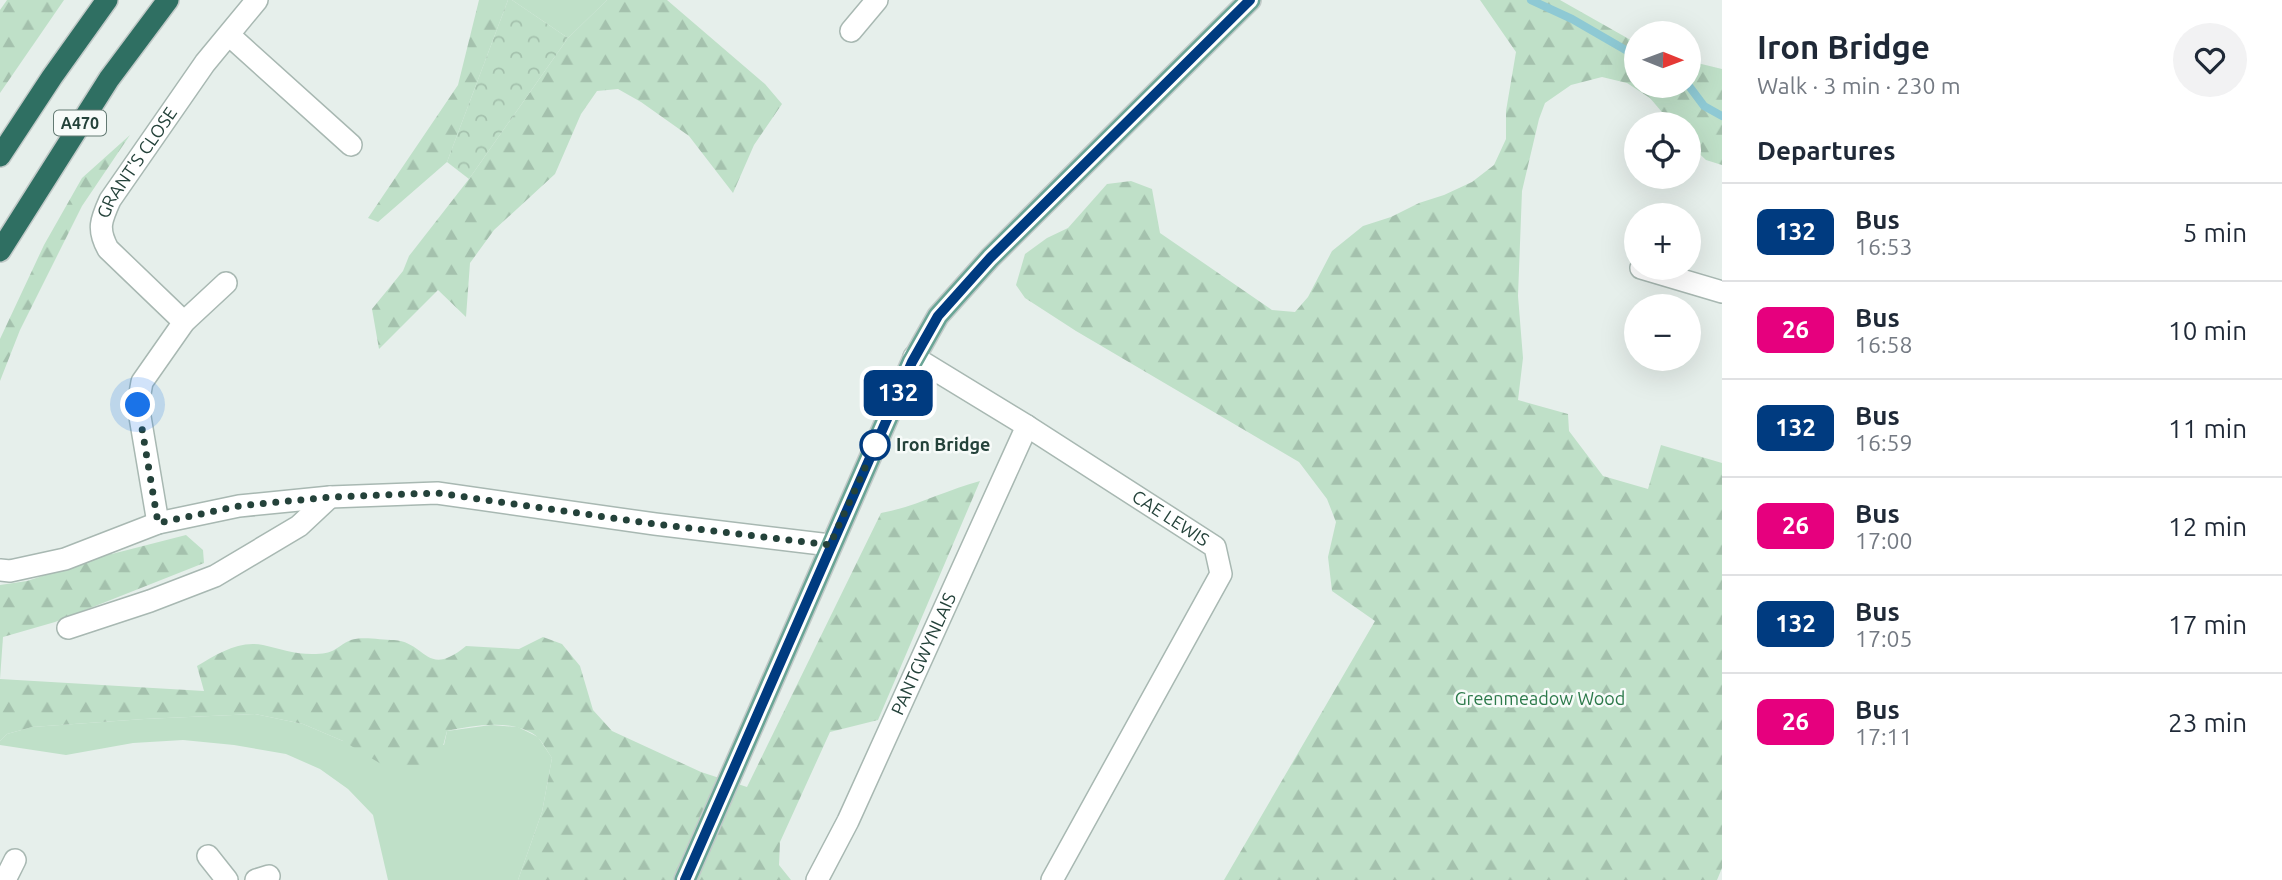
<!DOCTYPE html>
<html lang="en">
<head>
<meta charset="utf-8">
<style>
	:root { --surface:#fff; --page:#f2f2f3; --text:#1f2937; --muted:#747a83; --line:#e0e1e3 }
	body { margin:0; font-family:Ubuntu,sans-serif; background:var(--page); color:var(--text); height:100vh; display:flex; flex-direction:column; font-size:26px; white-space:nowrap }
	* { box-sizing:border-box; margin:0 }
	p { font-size:23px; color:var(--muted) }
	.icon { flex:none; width:38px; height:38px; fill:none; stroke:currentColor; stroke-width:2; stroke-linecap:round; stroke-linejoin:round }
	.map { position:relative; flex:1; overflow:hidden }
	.side { display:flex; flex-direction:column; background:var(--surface); width:560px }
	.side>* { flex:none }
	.badge { padding:0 14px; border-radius:10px; font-size:24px; line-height:46px }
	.needle { width:46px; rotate:91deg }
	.controls { position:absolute; left:1624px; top:21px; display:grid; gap:14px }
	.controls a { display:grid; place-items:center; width:77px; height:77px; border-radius:50%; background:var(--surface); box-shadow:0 7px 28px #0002; font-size:35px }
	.you { position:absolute; width:35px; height:35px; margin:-18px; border:5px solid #fff; border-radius:50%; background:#1a73e8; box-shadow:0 0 0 10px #1a73e833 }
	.map>.badge { position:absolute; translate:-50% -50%; box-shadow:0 0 0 4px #fff }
	h2 { padding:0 35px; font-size:26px; line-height:63px }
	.round { display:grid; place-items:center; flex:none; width:74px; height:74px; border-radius:37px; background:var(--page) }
	.headline { display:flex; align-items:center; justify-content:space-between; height:119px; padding:0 35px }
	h1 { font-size:33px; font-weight:700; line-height:52px }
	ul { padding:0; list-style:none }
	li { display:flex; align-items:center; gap:21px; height:98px; padding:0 35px; border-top:2px solid var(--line) }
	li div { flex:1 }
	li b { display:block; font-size:26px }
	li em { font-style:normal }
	li .badge { min-width:77px; font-weight:700; text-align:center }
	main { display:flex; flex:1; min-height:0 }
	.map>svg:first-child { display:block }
</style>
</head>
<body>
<main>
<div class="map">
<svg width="1722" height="880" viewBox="0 0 1722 880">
	<defs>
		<pattern id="forest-firs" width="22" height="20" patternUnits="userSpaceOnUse" patternTransform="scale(1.75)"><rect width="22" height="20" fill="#bfe0c8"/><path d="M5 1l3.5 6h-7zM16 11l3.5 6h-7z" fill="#a4c1ad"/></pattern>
		<pattern id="park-crowns" width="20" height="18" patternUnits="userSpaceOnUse" patternTransform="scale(1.75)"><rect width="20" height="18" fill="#bfe0c8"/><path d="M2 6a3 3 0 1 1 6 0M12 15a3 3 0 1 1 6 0" fill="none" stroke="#a4c1ad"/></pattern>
	</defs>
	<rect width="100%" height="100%" fill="#e6efeb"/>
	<g fill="#bfe0c8">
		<polygon points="512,0 607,0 568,38"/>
		<polygon points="255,714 303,724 343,741 444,745 447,731 491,725 518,727 538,737 552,758 542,812 518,880 388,880 373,815 348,789 320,769 286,754 234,745 183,740 133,743 66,755 0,745 0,741 7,734 32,727 144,719"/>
	</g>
	<g fill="url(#forest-firs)">
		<polygon points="7,0 64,0 0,93 0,10"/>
		<polygon points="479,0 508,0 447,162 378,222 368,218 458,85"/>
		<polygon points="607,0 667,0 765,84 782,104 754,145 733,193 689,136 641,102 618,89 597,91 581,114 555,174 494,230 470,263 466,317 438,290 379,349 372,309 403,271 409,256 469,179 568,38"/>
		<polygon points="1480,0 1560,0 1636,43 1636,86 1689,86 1689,61 1722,69 1722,165 1706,160 1689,144 1689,124 1672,124 1650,98 1627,83 1602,77 1571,85 1545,103 1539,119 1522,191 1518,296 1523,358 1518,400 1568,414 1569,431 1603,476 1648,489 1661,445 1722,463 1722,868 1717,880 1224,880 1375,621 1332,591 1328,557 1336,522 1327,499 1299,462 1076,331 1025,298 1016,285 1025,254 1047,238 1068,228 1107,184 1131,181 1152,189 1160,233 1272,310 1295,312 1308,297 1332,251 1363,226 1391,217 1419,203 1444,195 1472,182 1494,165 1506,139 1506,111 1516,52"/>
		<polygon points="130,135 82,206 20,330 0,381 0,339 44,245 82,178"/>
		<path d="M980 481 878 720 830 732 780 842 779 865 791 880H518L542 812 552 758C547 751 542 740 535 735 511 719 474 725 447 731L438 765 414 777 391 770 343 741 303 724 255 714 144 719 32 727 7 734 0 741V585L27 581 100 557 186 535 203 550 204 563 55 622 3 637 0 679 204 691 197 666C217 654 239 640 263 645 281 649 297 655 316 654 337 653 335 647 351 640 361 636 382 640 394 640 426 642 426 679 466 646L519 649 543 637 562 644 580 666 593 710 612 731 701 772 747 787 881 513C915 507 946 490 980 481Z"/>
	</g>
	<polygon fill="url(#park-crowns)" points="508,0 512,0 568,38 469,179 447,162"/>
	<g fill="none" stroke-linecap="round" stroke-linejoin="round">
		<g stroke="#8ec9d4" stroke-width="8">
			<polyline points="1531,0 1572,19 1636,56"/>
			<polyline points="1689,86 1704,106 1722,116"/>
		</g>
		<g stroke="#a8b8b2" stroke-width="24">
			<g id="street">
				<polyline points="851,31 877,0"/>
				<polyline points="229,35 351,145"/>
				<polyline points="1641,268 1722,292"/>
				<path id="s1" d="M184 322 108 249C97 229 101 220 110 200L205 63 257 0"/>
				<path id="s2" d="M914 357 1027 426 1215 547 1221 574 1052 880"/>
				<polyline points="158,523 138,405 142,382 184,322 226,283"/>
				<polyline points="0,570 10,571 65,559 158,523 239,506 330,497 437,493 655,524 830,545"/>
				<polyline points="68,628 150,601 215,576 299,526 330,497"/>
				<polyline points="208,856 227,880"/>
				<polyline points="5,880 15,860"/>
				<polyline points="256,880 269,876"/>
				<path id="s3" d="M817 880 848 821 1027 426"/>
			</g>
		</g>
		<g stroke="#c2cac8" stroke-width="24">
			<polyline id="primary" points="685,880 912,362 938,316 990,258 1250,0"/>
		</g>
		<g stroke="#c2cac8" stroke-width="24">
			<g id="highway">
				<polyline points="0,156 52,77 107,0"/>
				<polyline points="0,251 109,79 168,0"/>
			</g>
		</g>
		<use href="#street" stroke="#fff" stroke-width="21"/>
		<use href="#primary" stroke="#6aa596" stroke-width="21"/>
		<use href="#highway" stroke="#2f6f62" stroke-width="21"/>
	</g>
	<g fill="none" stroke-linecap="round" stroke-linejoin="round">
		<g stroke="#fff" stroke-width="16">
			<polyline id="line" points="685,880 912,362 938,316 990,258 1250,0"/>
		</g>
		<use href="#line" stroke="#003b80" stroke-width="10"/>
		<polyline stroke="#24423a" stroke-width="7" stroke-dasharray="0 12.6" points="138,405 158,523 239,506 330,497 437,493 655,524 830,545 879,437 875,445"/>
	</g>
	<circle fill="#fff" stroke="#003b80" stroke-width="3.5" cx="875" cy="445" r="14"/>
	<g text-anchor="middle" stroke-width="5" stroke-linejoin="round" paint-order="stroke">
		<rect fill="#f7fbf9" stroke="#637a73" stroke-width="2" x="54" y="110.5" width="52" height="25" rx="5"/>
		<g font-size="16" font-weight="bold" fill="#24423a">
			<text x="80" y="129">A470</text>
		</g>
		<g font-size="18" fill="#24423a" stroke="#f7fbf9">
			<text dy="6" stroke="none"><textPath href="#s1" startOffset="203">GRANT'S CLOSE</textPath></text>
			<text dy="6" stroke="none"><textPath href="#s2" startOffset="303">CAE LEWIS</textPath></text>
			<text dy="6" stroke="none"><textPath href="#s3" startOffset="250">PANTGWYNLAIS</textPath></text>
		</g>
		<g font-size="18" font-weight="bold" fill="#24423a" stroke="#f7fbf9" text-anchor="start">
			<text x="896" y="451">Iron Bridge</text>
		</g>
		<g font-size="18" fill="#2d7a4b" stroke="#f7fbf9">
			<text x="1540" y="705">Greenmeadow Wood</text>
		</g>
	</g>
</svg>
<div class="controls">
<a><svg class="needle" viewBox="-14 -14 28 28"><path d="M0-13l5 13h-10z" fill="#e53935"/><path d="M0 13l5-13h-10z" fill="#747a83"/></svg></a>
<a><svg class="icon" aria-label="locate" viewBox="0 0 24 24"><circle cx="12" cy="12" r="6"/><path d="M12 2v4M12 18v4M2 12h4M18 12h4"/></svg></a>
<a>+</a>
<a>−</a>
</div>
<div class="you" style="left:138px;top:405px"></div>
<b class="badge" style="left:898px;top:393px;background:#003b80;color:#fff">132</b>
</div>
<section class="side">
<div class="headline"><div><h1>Iron Bridge</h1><p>Walk · 3 min · 230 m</p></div><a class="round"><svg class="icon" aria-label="heart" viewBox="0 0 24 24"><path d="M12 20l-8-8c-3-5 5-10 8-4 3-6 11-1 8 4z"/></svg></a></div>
<h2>Departures</h2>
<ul>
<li><span class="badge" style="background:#003b80;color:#fff">132</span><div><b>Bus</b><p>16:53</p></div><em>5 min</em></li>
<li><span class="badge" style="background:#e6007e;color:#fff">26</span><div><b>Bus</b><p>16:58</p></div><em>10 min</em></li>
<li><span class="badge" style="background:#003b80;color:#fff">132</span><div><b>Bus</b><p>16:59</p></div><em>11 min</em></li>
<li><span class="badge" style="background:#e6007e;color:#fff">26</span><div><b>Bus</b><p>17:00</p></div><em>12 min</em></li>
<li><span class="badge" style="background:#003b80;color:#fff">132</span><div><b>Bus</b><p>17:05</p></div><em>17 min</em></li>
<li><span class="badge" style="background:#e6007e;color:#fff">26</span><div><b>Bus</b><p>17:11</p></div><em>23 min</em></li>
</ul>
</section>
</main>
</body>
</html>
